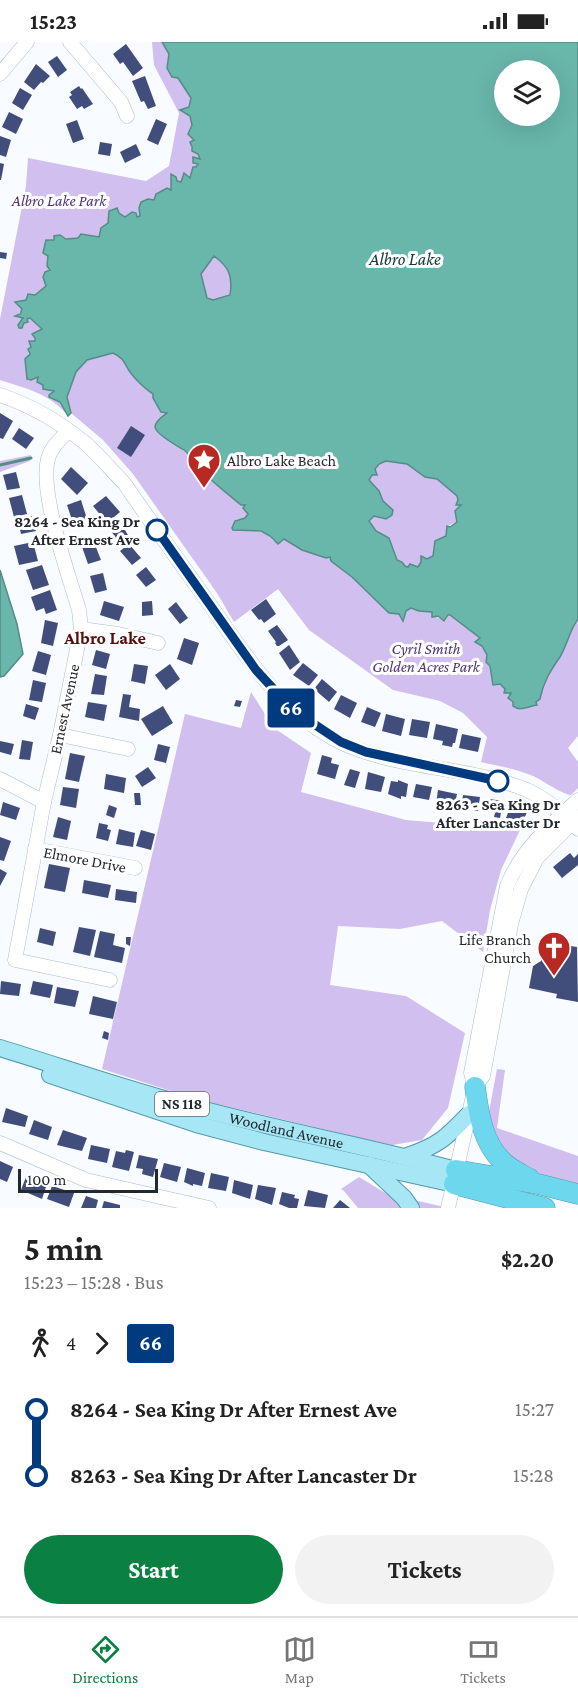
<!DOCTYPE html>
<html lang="en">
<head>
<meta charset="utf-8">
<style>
	:root { --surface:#fff; --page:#f2f2f2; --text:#222; --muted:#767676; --line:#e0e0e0; --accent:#0b8043 }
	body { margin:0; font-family:"Crimson Pro",serif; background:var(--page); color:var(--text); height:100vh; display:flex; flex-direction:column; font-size:22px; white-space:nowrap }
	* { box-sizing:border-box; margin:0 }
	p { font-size:20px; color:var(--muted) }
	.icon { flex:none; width:33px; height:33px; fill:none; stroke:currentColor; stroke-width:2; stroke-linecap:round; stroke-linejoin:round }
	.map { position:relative; height:1166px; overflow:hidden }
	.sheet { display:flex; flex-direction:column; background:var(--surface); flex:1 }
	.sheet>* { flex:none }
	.badge { padding:0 12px; border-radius:4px; font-size:21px; line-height:39px }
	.buttons { position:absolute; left:494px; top:18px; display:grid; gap:12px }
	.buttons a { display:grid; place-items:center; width:66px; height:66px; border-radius:50%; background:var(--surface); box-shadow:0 6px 24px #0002; font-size:30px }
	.scale { position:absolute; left:18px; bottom:15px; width:140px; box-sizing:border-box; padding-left:6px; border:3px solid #22292e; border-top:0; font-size:16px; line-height:21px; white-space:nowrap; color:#22292e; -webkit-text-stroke:4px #fff; paint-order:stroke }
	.map>.badge { position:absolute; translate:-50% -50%; box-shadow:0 0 0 3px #fff }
	.legs { display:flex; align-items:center; gap:9px; height:66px; padding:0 24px; font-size:20px }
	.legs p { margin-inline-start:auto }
	.head { display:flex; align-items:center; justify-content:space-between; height:102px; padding:0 24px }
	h1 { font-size:33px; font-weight:700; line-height:45px }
	.primary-button { display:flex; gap:12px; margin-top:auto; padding:12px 24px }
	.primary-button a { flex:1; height:69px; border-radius:36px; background:var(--accent); color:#fff; font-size:24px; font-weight:700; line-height:69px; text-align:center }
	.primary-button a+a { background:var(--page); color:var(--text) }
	ul { padding:0 24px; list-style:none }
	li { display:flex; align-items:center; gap:21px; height:66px; font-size:22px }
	li i { display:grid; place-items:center; width:9px; height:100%; margin:0 8px; background:currentColor }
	li i::after { content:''; width:15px; height:15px; margin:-8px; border:4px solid; border-radius:50%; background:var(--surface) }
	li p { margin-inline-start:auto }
	li:first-child i { background:linear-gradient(#0000 50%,currentColor 0) }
	li:last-child i { background:linear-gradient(currentColor 50%,#0000 0) }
	.status { display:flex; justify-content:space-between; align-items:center; height:42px; padding:0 30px; background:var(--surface); direction:ltr }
	.status svg { height:16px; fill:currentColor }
	.tab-bar { display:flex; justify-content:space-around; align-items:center; height:84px; border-top:2px solid var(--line); background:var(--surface); font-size:16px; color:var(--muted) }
	.tab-bar a { display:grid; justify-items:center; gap:3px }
	.tab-bar .selected { color:var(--accent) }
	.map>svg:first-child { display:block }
</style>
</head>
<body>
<div class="status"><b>15:23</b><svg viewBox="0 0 49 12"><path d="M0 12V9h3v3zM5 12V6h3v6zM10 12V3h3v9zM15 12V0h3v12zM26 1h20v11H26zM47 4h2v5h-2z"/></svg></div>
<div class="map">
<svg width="578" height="1166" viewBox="0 0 578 1166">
	<rect width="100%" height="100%" fill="#f8fbff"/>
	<g fill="#d0bfef">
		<path d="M152 0H162L169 12 167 24 172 34 178 36 191 56 189 65 181 67 190 75 192 83 189 88 194 98 190 100 192 109 198 112 200 118H194L193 121 198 122 196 125H193L190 136 183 132 181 140 177 139V135L171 132V148L156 152 154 158H146L141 174 137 175 136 171 132 170 125 175 119 171 117 166 111 167 108 181 102 185 99 195 81 192 78 196 68 197 60 193 54 194V198L47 197 44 212 48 214 47 224 50 228 45 230 43 235 46 244 35 253H27L26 258H21L17 263 22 267 16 275 23 276 18 283 19 286 23 285 24 281 28 280 27 277 30 276 42 287 34 291 35 299 30 298 31 305 28 307C30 315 25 326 27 337L31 338 38 335 39 341 43 343V347L54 349 50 356 60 360 68 374C51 352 25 346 0 338V277L26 144 28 116 146 139 169 124 179 71 154 23Z"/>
		<path d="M214 213C229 227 233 233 230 253L213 258 207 256 201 232Z"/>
		<path d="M113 311 125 318 130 330 153 352V356L162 371 167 372 161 375 163 393 191 414 204 432 240 463 245 462 248 472 245 476 236 478 233 488C247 489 265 486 273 499L282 500 284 497 302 508 326 516 330 515 331 519 352 535 389 571 399 572 403 579 406 570 411 566 420 569 432 570 435 574 445 579 450 572 479 594 480 596 478 602 482 604 487 613 486 620 490 624 493 643 500 642 505 647 504 651H511V652L508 654 509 658 522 667 536 663V660L539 658 541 645 566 602 578 577V694L568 706 578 720V746L571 753C560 752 541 736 528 732 513 726 497 724 481 720L487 695 463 671 440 659 393 648 309 588 278 547 234 580 217 551 133 432 103 398 71 371 67 355 76 330 87 318Z"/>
		<polygon points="31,413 30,419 0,430 0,419"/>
		<polygon points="386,419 407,422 425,435 437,437 457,454 458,458 456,463 461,463 455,469 457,480 447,484 446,494 435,500 433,514 427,517 421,515 421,520 418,525 410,522 408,525 405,524 401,519 397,518 389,496 376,489 369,479 374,474 383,477 392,473 390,465 383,460 379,449 369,438 379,422"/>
		<polygon points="251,650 274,686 311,711 301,750 406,778 520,788 501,828 490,868 483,910 442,879 400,887 338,884 330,943 406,954 465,991 448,1066 422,1098 392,1103 365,1097 196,1057 102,1027 185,672 241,686"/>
		<polygon points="497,1027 505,1028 497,1086 578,1114 578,1144 531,1131 496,1106 489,1070"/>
		<polygon points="359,1135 387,1152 449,1166 358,1166 344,1149 341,1147"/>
	</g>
	<g fill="#69b6ab" stroke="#548c86" stroke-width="1.5" fill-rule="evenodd">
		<path d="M162 0H578V577C570 588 567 603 560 615 550 629 543 641 540 657L536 660 537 663C529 664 520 670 513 664V660L508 656 511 651H504L505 647 500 642 493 643 490 624 486 620 487 613 482 604 475 600 480 596 450 573H448L444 579 438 574 432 575V570L419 569 411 566 406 569 403 579 399 572 389 571 352 535 331 519 330 515 326 516 302 508 284 497 278 502 270 494 261 489 233 488 232 486 235 479 245 476 248 472 243 466 245 463H241C229 453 216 443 205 432 197 425 193 415 184 408 178 404 156 393 155 385 155 379 163 374 167 371L161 370 153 356V352C145 347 135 337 130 330 124 321 124 316 113 311L87 318 76 330 67 355 71 371 68 374 60 360 49 355V353L54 349 43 347V343L37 340 38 335 31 338 27 337 25 317 30 312 28 307 31 305 29 299H35V296L32 292 42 287 30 276 27 277 28 280 24 281 22 286H19L18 283 23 276 15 274 20 272 22 267 15 260 26 258 28 252 35 253 46 244 43 235 45 230 50 228 47 224 48 214 43 211 46 198H54V194L60 193 66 197 78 196 81 192 99 195 101 186 108 181 109 169 117 166 119 171 125 175 132 170 136 171 137 175 140 174 139 166 141 160 148 157 154 158 156 152 167 146 171 148V132L176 135 177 139 181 140 184 131 190 136 193 125H196L198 122 193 121V115L200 117 198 112 192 109V105L190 100 194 98 188 92 192 83 190 74 180 68 189 65 191 56 178 36 172 35 167 26 169 12ZM549 28V74H504V28ZM214 214C229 225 233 234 230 253L213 258 207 256 201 232ZM386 419 407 422 425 435 437 437 457 454 458 458 456 463H461L455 469 457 480 450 485 447 484 446 494 435 499 433 514 427 517 421 514V520L418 525 410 522 408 525 405 524 402 520 397 518 389 496 376 489 369 479 374 474 386 477 392 473 393 468 383 459 379 449 369 438 372 433H377L375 427 379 422Z"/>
		<polygon points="0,528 17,582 23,612 4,634 0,635"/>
	</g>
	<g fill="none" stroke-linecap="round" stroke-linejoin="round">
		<polyline stroke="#548c86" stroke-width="3" points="0,423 31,416"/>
	</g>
	<g fill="#414d7b">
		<polygon points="126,2 143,26 133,34 123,20 120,22 113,12"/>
		<polygon points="57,14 67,28 58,35 48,20"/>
		<polygon points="36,22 50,34 43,41 41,40 34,48 24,40"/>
		<polygon points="145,34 156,64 148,67 144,59 141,60 132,39"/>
		<polygon points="79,44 81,47 82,46 93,62 84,67 82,64 77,67 69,55 72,53 70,50"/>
		<polygon points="20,46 32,53 23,68 12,61"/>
		<polygon points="9,70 23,77 16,92 2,85"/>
		<polygon points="156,77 167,82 158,103 147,98"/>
		<polygon points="77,78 84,97 73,101 66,82"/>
		<polygon points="0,94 11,98 6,115 0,113"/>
		<polygon points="100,100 112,102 110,114 98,112"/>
		<polygon points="136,102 141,113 125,121 120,110"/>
		<polygon points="0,121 4,122 1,138 0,138"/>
		<polygon points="0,210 7,211 6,217 0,216"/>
		<polygon points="0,371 13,379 3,397 0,396"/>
		<polygon points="131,384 145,393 131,415 117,406"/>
		<polygon points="19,386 34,396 26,407 12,397"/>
		<polygon points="71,425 88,441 77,453 61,437"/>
		<polygon points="16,430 20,446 7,448 3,433"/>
		<polygon points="22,453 27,472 14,475 9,456"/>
		<polygon points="106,454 120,470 107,481 93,464"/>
		<polygon points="81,458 87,477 73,481 67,463"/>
		<polygon points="32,474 36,489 21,492 18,478"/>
		<polygon points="121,481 129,495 119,501 110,487"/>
		<polygon points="92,495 101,518 88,522 80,499"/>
		<polygon points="33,500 38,519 19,523 14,504"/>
		<polygon points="129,502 141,516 132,523 120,509"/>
		<polygon points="42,523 49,543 33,548 26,528"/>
		<polygon points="146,525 156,538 146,545 136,533"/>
		<polygon points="103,531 107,548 95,551 90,534"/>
		<polygon points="50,548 57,568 46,572 44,566 36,569 31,555"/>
		<polygon points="266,557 276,572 264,581 261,577 259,578 251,568"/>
		<polygon points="104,559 124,565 119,579 100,573"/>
		<polygon points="152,559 153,573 142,574 142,560"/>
		<polygon points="176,560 188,576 180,582 168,567"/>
		<polygon points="45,578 58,581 53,604 41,601"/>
		<polygon points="277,583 288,598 279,604 277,604 275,601 276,600 268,589"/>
		<polygon points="184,596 199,601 192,623 177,617"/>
		<polygon points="289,603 300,620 290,628 279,611"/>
		<polygon points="96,608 110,612 106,627 92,623"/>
		<polygon points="38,609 51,613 46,633 32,629"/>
		<polygon points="303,621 318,633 309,644 293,633"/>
		<polygon points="134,622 148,624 145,642 131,639"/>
		<polygon points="170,622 180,637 166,648 155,633"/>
		<polygon points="95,632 107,634 104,653 91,652"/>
		<polygon points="322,637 337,650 329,660 314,647"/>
		<polygon points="33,638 46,641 42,660 29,658"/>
		<polygon points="123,652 131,653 129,665 140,667 139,679 119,675"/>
		<polygon points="341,653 357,661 350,676 334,667"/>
		<polygon points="236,658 242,659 240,665 234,664"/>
		<polygon points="88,660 107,663 104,679 85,675"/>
		<polygon points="26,662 39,666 35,678 23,674"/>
		<polygon points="163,664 173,681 152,694 141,677"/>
		<polygon points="367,665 381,671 375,685 361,680"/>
		<polygon points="386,672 405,677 401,694 382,689"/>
		<polygon points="412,677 430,680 427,696 409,693"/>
		<polygon points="436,682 458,687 455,701 453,701 452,705 442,703 443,699 433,697"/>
		<polygon points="462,692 481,696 478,710 459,706"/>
		<polygon points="22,698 33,700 30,718 19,717"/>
		<polygon points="0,699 14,702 11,713 0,710"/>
		<polygon points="158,702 170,705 166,721 154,718"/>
		<polygon points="70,711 85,714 79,740 65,737"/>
		<polygon points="322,713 332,716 331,721 339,723 335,737 317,732"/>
		<polygon points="148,725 156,736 142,745 135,734"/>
		<polygon points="350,727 360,730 355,746 344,743"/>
		<polygon points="368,730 385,735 381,750 365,747"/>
		<polygon points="106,732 126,736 124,751 104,747"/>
		<polygon points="398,738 408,742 406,755 401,754 401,757 388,752 391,739 398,740"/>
		<polygon points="416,742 432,745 429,758 413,755"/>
		<polygon points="63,745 79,747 76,766 60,763"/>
		<polygon points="438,748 457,752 454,766 436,762"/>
		<polygon points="134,751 140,751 141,763 135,763"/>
		<polygon points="463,753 480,755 478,769 461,766"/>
		<polygon points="489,757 503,759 500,776 494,775 495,771 487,769"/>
		<polygon points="3,760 20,766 16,778 0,773"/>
		<polygon points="109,763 117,766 114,776 106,773"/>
		<polygon points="511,763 523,766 522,768 527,770 522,782 506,776"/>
		<polygon points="58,775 71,779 67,798 53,795"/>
		<polygon points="99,781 108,783 107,787 111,788 108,799 96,796"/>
		<polygon points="119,787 135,791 133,805 116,802"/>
		<polygon points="141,788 155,792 151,808 136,804"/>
		<polygon points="0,795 11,799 4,819 0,818"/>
		<polygon points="570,811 574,816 578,812 578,823 562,836 553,825"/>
		<polygon points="49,822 70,826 65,850 44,846"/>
		<polygon points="0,827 7,831 0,844"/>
		<polygon points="84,838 111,843 108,856 82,851"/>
		<polygon points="116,847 137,850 136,861 115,858"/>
		<polygon points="79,885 96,888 90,914 73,910"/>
		<polygon points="40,886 56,890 53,904 37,900"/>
		<polygon points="100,889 115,892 113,903 125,906 122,921 94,915"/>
		<polygon points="126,895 131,895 130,904 126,902"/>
		<polygon points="548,899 550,902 552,901 577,905 578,960 556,956 557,952 529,946 533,924 541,919 541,908 543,907 541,903"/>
		<polygon points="1,939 21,942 19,954 0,952"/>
		<polygon points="33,939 53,943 50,956 30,952"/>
		<polygon points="57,945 79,949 75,965 54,961"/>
		<polygon points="93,954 117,960 113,977 89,972"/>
		<polygon points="104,989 109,991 108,998 102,996"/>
		<polygon points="6,1066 28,1074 25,1085 2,1080"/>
		<polygon points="34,1078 52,1085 48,1098 29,1092"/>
		<polygon points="63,1088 87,1096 82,1109 57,1103"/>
		<polygon points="91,1103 110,1107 107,1121 88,1117"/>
		<polygon points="126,1108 134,1110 129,1129 112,1125 116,1109 125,1111"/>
		<polygon points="139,1113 158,1117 153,1135 142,1132 143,1127 136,1126"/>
		<polygon points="0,1119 13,1125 7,1140 0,1137"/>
		<polygon points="164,1121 181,1125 177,1140 160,1135"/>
		<polygon points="187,1126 205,1131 202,1144 193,1142 193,1144 184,1140"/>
		<polygon points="211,1131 229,1135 226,1149 208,1146"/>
		<polygon points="26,1135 47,1142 42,1157 21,1148"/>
		<polygon points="234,1138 253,1143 250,1157 232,1151"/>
		<polygon points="258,1143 276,1146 272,1163 255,1157"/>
		<polygon points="52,1144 74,1151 69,1165 47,1157"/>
		<polygon points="308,1148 328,1153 325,1166 304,1164"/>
		<polygon points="282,1150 295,1153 294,1156 299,1157 297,1166 289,1166 279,1162"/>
		<polygon points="86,1154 98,1158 96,1166 81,1166"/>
		<polygon points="340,1158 350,1166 333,1166"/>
		<polygon points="104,1159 120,1163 120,1166 102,1166"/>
	</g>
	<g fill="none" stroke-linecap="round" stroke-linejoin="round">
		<g stroke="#aabccb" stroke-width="15">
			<g id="minor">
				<polyline points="70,0 121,60 127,74"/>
				<polyline points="0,32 27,0"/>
				<path d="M0 353C30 363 61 381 85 401 99 413 111 428 124 441 151 480 178 518 206 557 244 611 280 671 342 701 401 728 468 724 527 748 547 757 563 771 578 787"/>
				<path d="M68 389C61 397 52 404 49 414 37 445 69 534 79 568L81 587 60 693 44 760 15 918 110 938"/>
				<polyline points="81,587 118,592 158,601"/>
				<polyline points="60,693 128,707"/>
				<polyline points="0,737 44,760"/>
				<polyline points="35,807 135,826"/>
				<path d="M475 1045 471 1031 507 844C522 807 549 784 578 758"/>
				<polyline points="0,1101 86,1138 209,1166"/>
				<polyline points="448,1166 475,1045 483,1034 511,882 521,847 537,816 578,775"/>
			</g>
		</g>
		<g stroke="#539aab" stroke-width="18">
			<g id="major">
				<path id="s1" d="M0 1006C65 1026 131 1049 197 1066 283 1089 370 1105 456 1128"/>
				<polyline points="50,1033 196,1082 264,1100 454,1142"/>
				<path d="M407 1114C438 1104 447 1095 469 1072"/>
				<polyline points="369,1123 404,1156 411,1166"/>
			</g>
		</g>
		<g stroke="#539aab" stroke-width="21">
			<g id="highway">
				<path d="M475 1045C479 1072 482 1099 502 1119 510 1127 521 1132 530 1137"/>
				<polyline points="456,1128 538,1142 578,1152"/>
				<polyline points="454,1142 545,1166"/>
			</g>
		</g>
		<use href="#minor" stroke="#fff" stroke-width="14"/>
		<use href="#major" stroke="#a7e7f5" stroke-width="16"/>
		<use href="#highway" stroke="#6dd7ee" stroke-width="20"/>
	</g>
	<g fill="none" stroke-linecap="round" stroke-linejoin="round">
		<g stroke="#fff" stroke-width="14">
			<polyline id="line-1" points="157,488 256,628 293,668 341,700 366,710 498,739"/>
		</g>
		<use href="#line-1" stroke="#003b80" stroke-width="9"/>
	</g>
	<defs>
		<g id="sight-pin" transform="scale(1.725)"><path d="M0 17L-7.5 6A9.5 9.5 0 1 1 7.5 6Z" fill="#b82923" stroke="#fff"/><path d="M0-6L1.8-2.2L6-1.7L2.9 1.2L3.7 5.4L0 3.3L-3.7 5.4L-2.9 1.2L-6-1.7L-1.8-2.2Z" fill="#fff"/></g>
		<g id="church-pin" transform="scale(1.725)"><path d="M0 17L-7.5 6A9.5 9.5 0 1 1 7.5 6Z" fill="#b82923" stroke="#fff"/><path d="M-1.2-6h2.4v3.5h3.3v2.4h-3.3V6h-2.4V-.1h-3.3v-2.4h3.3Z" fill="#fff"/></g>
	</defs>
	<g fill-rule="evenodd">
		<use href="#sight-pin" x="204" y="418"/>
		<use href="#church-pin" x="554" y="906"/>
	</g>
	<g fill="#fff" stroke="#003b80" stroke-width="3">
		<circle cx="157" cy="488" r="10"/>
		<circle cx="498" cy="739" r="10"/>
	</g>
	<g text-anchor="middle" stroke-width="6" stroke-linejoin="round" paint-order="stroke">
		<rect fill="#fff" stroke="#64696d" stroke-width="1.5" x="155" y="1050" width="54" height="24" rx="4.5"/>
		<g font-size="15" font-weight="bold" fill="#22292e">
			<text x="182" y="1067">NS 118</text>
		</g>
		<g font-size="16" font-style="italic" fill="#503576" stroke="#fff">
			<text x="59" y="164">Albro Lake Park</text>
			<text x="426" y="612">Cyril Smith<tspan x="426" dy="18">Golden Acres Park</tspan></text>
		</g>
		<g font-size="16" fill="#22292e" stroke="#fff" text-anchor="start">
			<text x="227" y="424">Albro Lake Beach</text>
			<text x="531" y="903" text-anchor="end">Life Branch<tspan x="531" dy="18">Church</tspan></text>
		</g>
		<g font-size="16" font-weight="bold" fill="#22292e" stroke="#fff" text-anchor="end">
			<text x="140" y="485">8264 - Sea King Dr<tspan x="140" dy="18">After Ernest Ave</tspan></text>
			<text x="498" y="768" text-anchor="middle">8263 - Sea King Dr<tspan x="498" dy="18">After Lancaster Dr</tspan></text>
		</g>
		<g font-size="16" fill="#22292e" stroke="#fff">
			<text transform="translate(64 667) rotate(-78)" y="6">Ernest Avenue</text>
			<text transform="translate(85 817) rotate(11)" y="6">Elmore Drive</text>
			<text dy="6" stroke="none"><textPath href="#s1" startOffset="298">Woodland Avenue</textPath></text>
		</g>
		<g font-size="18" font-style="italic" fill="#153b36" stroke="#fff">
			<text x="405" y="223">Albro Lake</text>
		</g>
		<g font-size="18" font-weight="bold" fill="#530f0b" stroke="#fff">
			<text x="105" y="602">Albro Lake</text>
		</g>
	</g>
</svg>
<div class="buttons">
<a><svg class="icon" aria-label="layers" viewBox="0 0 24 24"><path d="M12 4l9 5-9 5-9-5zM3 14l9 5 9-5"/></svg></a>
</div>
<div class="scale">100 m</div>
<b class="badge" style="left:291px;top:666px;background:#003b80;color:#fff">66</b>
</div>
<section class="sheet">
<div class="head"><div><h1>5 min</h1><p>15:23 – 15:28 · Bus</p></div><b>$2.20</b></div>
<div class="legs"><svg class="icon" aria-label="walk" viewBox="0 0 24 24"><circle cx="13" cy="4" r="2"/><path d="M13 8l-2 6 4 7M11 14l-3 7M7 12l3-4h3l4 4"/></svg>4<svg class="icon" aria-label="forward" viewBox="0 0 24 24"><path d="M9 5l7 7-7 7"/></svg><b class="badge" style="background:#003b80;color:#fff">66</b></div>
<ul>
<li><i style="color:#003b80"></i><b>8264 - Sea King Dr After Ernest Ave</b><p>15:27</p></li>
<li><i style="color:#003b80"></i><b>8263 - Sea King Dr After Lancaster Dr</b><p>15:28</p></li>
</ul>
<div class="primary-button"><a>Start</a><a>Tickets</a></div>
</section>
<nav class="tab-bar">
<a class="selected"><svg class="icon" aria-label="directions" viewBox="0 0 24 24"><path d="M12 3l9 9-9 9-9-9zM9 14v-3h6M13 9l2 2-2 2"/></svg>Directions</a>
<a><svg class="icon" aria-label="map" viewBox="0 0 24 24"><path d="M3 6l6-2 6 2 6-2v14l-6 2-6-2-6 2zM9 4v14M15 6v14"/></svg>Map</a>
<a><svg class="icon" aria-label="tickets" viewBox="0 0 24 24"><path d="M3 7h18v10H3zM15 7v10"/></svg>Tickets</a>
</nav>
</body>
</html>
